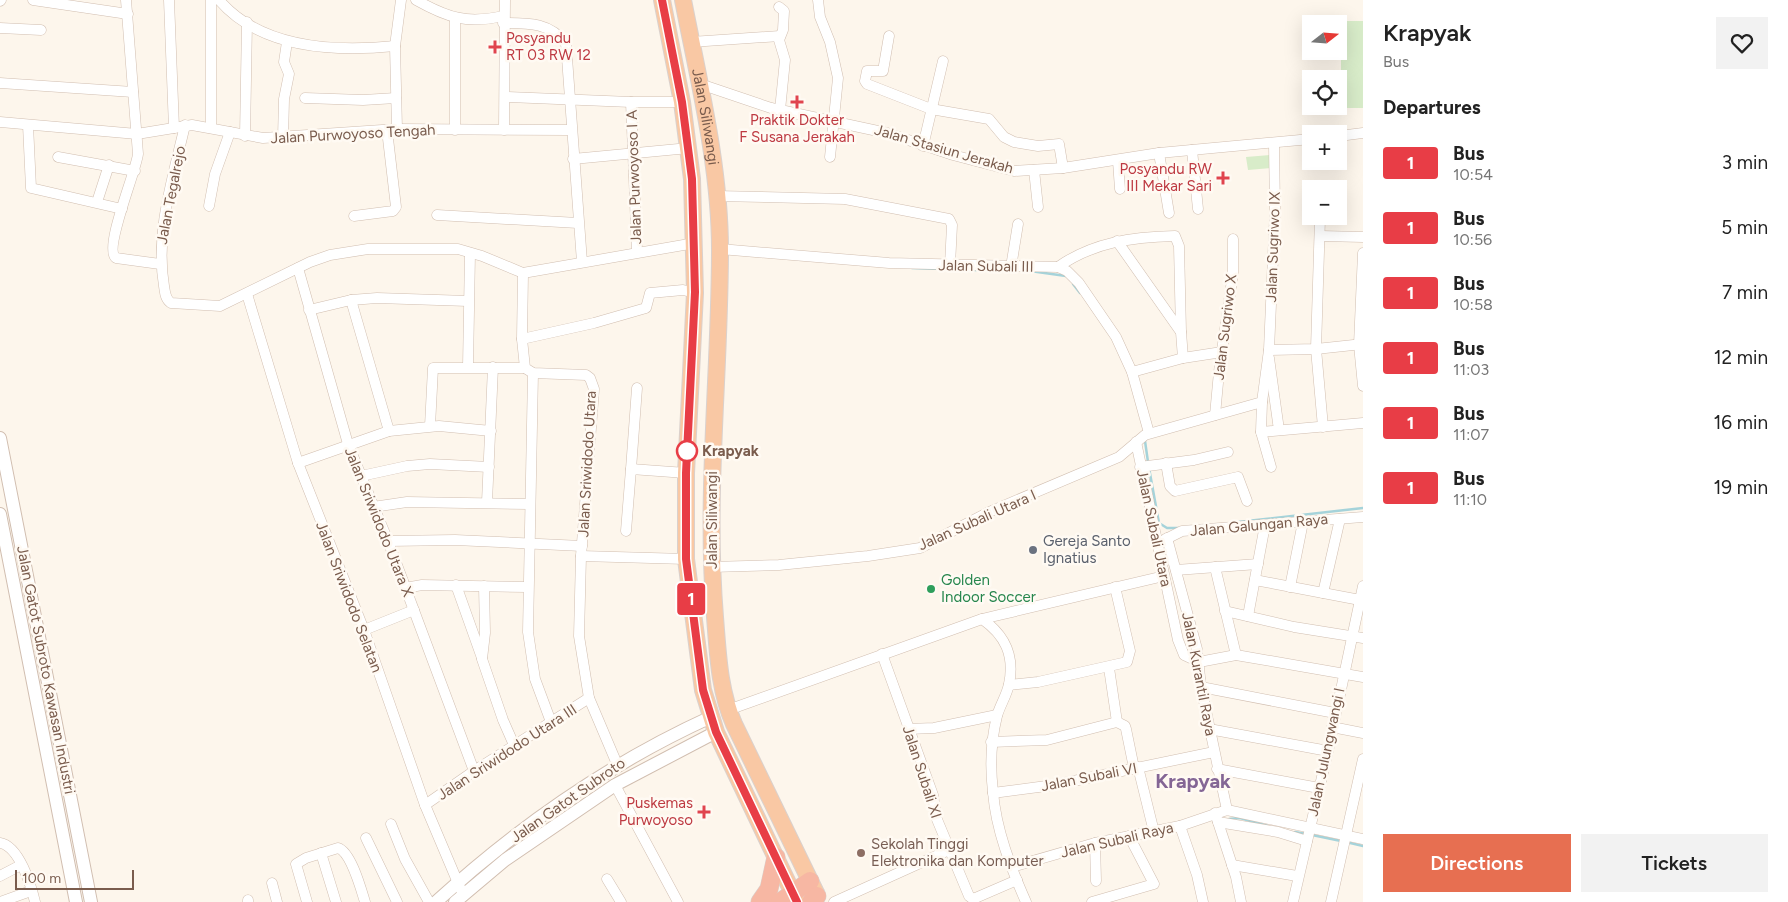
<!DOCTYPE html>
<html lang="en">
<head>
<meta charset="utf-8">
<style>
	:root { --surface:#fff; --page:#f2f2f2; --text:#222; --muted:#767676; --accent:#e76f51 }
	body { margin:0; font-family:Figtree,sans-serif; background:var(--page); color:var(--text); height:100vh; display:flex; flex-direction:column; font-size:19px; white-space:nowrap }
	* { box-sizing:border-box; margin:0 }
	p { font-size:16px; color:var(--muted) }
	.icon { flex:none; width:28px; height:28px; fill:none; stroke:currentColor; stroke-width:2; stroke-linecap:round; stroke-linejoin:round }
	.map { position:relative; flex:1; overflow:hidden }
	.sheet { display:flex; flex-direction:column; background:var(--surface); width:425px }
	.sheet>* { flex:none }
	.badge { padding:0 10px; border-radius:4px; font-size:18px; line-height:32px }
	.needle { width:32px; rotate:73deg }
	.tools { position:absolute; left:1302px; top:15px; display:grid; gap:10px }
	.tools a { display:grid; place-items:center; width:45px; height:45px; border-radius:0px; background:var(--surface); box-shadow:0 5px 20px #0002; font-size:25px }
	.scale { position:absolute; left:15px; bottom:12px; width:119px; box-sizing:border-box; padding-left:5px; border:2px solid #7a5c4d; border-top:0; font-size:14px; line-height:18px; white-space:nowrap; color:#7a5c4d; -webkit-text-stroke:4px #fffaf3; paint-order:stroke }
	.map>.badge { position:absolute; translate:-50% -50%; box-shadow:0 0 0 2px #fff }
	h2 { padding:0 20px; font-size:19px; line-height:45px }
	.round { display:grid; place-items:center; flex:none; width:52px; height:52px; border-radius:0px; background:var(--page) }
	.headline { display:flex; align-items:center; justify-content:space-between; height:85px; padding:0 20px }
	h1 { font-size:24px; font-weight:600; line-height:38px }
	.cta { display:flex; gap:10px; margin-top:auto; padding:10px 20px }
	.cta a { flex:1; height:58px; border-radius:0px; background:var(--accent); color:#fff; font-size:20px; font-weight:600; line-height:58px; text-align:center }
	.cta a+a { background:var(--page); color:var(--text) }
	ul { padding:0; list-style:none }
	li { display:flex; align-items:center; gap:15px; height:65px; padding:0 20px }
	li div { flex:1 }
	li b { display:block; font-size:19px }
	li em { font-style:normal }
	li .badge { min-width:55px; font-weight:700; text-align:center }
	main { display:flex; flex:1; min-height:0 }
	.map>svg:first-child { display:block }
</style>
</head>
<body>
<main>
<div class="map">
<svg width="1363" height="902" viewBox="0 0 1363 902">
	<rect width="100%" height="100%" fill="#fdf6ec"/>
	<g fill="#d8ecc9">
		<rect x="1341" y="21" width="22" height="87"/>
		<polygon points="1270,155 1271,168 1248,170 1246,157"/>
	</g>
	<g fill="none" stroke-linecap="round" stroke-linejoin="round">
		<g stroke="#a5d3da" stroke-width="2.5">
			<polyline points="912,268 1004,271"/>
			<polyline points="1030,271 1066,276"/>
			<polyline points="1073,284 1080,293"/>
			<polyline points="1145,441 1148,462"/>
			<polyline points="1149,468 1159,523 1167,528 1178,528"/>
			<polyline points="1238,522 1363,508"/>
			<polyline points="1229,819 1240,818 1268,826"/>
			<polyline points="1295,832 1306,834"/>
			<polyline points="1312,835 1341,841"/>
			<polyline points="1346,842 1363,846"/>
		</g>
		<g stroke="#d1beb0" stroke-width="11">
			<g id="minor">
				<polyline points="33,0 128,14"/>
				<path d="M126 0 138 154C136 172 103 249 116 258L160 264"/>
				<polyline points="169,0 174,128"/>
				<polyline points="211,0 211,128"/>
				<path d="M219 0C261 49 336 52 395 46"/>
				<path d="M416 0C448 18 467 24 503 16"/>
				<polyline points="818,0 820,17 830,42 838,78 830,157"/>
				<polyline points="0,1 1,0"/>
				<polyline points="779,7 784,11 783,30 779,40 785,60 780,110"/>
				<path d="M503 23C528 23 550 22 566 44L582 262"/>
				<polyline points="0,28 41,30"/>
				<polyline points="889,36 883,71 867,71 865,81 867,84 931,109 989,119 1004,137 1014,142 1038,146 1059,144 1063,168"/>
				<polyline points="691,42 780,36"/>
				<polyline points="0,83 133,92"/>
				<polyline points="700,84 771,108 887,133 953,155 1014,171 1063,168 1159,153 1311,139"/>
				<polyline points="505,97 631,102 682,102"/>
				<polyline points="305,98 363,100 396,98"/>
				<polyline points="631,102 637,252"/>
				<polyline points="0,122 137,134 192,125 263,138 397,129 571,130"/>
				<polyline points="28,125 31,188 122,209"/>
				<path d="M185 125C173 178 155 232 164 286 165 292 165 299 171 303L220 306 310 262 330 255 368 249H458L482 256 523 273"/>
				<polyline points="397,129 395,46 401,0"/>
				<polyline points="455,130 455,19"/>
				<polyline points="504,130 505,0"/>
				<polyline points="245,136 247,22"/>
				<polyline points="1339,136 1363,133"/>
				<polyline points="283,138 284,99 289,74 284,62 287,42"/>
				<polyline points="923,146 943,61"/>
				<polyline points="1192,150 1198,209"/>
				<polyline points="1159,153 1169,213"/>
				<polyline points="58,157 135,171"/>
				<polyline points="573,159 689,148"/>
				<polyline points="1118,161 1120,189"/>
				<polyline points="1034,170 1038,207"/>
				<polyline points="716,196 845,199 949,219 952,225 950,265"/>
				<polyline points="97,202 109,165"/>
				<polyline points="209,206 215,174 230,132"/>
				<polyline points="437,215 578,223"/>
				<polyline points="354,216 393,211 396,207 387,130"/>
				<polyline points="1320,218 1316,349 1323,427"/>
				<polyline points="1321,236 1363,237"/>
				<polyline points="1117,241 1181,332 1183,358"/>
				<polyline points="720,249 889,263 1058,267 1067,271 1079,283 1116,337 1132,372 1149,433"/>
				<polyline points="1363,253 1359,345 1363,386"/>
				<polyline points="1011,267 1018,224"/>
				<path d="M1058 267C1093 242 1133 237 1175 236L1179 246 1181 332"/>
				<polyline points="298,268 348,444 388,541 474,771"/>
				<polyline points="523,273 522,339 525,368 533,373 586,375 590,378 594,389 581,556 579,636 589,698 617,764"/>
				<polyline points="523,273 695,243"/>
				<polyline points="247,294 298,463 364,630 425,805 461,890"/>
				<polyline points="351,300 389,431"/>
				<polyline points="309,310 351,300 377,298 468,301"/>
				<polyline points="522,339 594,323 646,308 650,293 683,290 695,293"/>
				<polyline points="1269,350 1316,349 1363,344"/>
				<polyline points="1269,358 1279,430"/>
				<polyline points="468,367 470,253"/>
				<polyline points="1132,372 1183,358 1222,352"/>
				<polyline points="533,373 528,632 535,679 551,722"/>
				<polyline points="1262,402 1261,432 1271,467"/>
				<polyline points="1215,415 1219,372 1233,273 1233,239"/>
				<polyline points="430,426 433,368 525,368"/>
				<polyline points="1261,432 1363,423"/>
				<polyline points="1136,442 1178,640 1184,655 1199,662 1236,655 1363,677"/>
				<polyline points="298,463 389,431 439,426 491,431"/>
				<polyline points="1166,463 1170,486 1175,491 1238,477 1247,501"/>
				<polyline points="1140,467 1194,460 1228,452"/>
				<polyline points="631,469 637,388"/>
				<polyline points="361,476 407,466 430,464 489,467"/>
				<polyline points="487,502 493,367"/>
				<polyline points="373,507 407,502 529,504"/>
				<polyline points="626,531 631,469 686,473"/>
				<polyline points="1167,538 1197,649 1201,687 1227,810"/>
				<polyline points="388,541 455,540 582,546"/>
				<polyline points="1162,541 1182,531 1363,517"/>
				<polyline points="581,556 686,559"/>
				<polyline points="711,567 779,565 868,556 920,548 989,512 1119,457 1145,435 1262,402 1269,350 1275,211 1274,144"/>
				<polyline points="1215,567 1236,655"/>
				<polyline points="1176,570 1258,564"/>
				<polyline points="1255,580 1360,600"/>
				<polyline points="456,585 482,658"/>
				<polyline points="484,586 485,633 482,659 503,720 514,745"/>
				<polyline points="1290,587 1303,522"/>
				<polyline points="405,588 422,585 527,587"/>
				<polyline points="1323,593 1340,519"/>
				<polyline points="1225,611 1294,627 1363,638"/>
				<polyline points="1248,616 1265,525"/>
				<polyline points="982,619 1164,576"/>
				<polyline points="364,630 414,610"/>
				<polyline points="882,654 933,795 936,817 969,896 973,899 1017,880"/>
				<polyline points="1109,668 1117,722"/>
				<polyline points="1009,685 1038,682 1127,662 1130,651 1115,587"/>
				<polyline points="1201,687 1335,713"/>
				<path d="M728 710 982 619C1005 635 1015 655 1009 684 1007 695 1000 705 997 716 991 740 990 767 993 792 996 830 1011 868 1026 902"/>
				<polyline points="1117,722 1125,726 1126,729 1134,768"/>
				<polyline points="1332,727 1363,733"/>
				<polyline points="908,729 934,728 997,715"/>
				<polyline points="1209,729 1328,751"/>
				<polyline points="991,742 1047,740 1117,722"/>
				<polyline points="1138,767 1154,832"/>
				<polyline points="1217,769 1319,788"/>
				<polyline points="615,785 678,902"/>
				<polyline points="993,793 1054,785 1214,752"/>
				<polyline points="425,805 474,771 589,698"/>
				<polyline points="1215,813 1236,877 1241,902"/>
				<polyline points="1218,822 1278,832 1307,841"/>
				<polyline points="391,824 405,859 429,902"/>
				<polyline points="1180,826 1197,875 1203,902"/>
				<polyline points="366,838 397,902"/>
				<path d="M0 843C19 846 31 885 35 902"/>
				<polyline points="1095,843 1096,881"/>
				<polyline points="321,853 336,902"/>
				<polyline points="1232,865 1297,876"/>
				<polyline points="1012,867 1095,843 1180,826 1227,810 1363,839"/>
				<polyline points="0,876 21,865"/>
				<polyline points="607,879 621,902"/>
				<polyline points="272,883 277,902"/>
				<polyline points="248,900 248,902"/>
				<polyline points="0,902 28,892"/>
				<path d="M307 902 296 864 306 858 338 848C351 852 361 889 365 902"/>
				<polyline points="834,902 949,850"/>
				<polyline points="1092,902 1154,884 1129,836"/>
				<polyline points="1293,902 1328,751 1363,586"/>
				<polyline points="1331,902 1363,759"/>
			</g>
		</g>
		<g stroke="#d1beb0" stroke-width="14">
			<g id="tertiary">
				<polyline points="0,438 91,902"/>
				<polyline points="0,514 76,902"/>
				<path d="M436 902C518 827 610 763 711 717"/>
				<polyline points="455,902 505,860 615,785 716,732"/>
			</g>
		</g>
		<g stroke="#dad1cd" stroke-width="18">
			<g id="trunk">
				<polyline points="662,0 682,102 692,179 695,293 686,473 686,559 703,690 716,732 797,902"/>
				<path id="s1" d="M683 0C699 82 720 167 720 250 720 373 705 494 715 617 718 654 719 690 734 724L816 893"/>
			</g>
		</g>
		<g stroke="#dad1cd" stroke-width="19">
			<g id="motorway">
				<polyline points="760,902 769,889 776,857"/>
				<polyline points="780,902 810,881"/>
				<polyline points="811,902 817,896"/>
			</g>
		</g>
		<use href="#minor" stroke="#fff" stroke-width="10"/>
		<use href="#tertiary" stroke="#fff" stroke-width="12"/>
		<use href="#trunk" stroke="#f9c8a4" stroke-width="16"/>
		<use href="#motorway" stroke="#f7b7a3" stroke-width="18"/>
	</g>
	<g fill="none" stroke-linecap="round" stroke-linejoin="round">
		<g stroke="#fff" stroke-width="11">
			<polyline id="line" points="662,0 682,102 692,179 695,292 686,473 686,559 703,690 716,732 797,902"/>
		</g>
		<use href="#line" stroke="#e83d46" stroke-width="8"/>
	</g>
	<g fill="#e0444e" stroke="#fffaf3" stroke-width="2">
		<path d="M492.5 39.5h5v5h5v5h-5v5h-5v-5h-5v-5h5z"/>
		<path d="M794.5 94.5h5v5h5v5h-5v5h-5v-5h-5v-5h5z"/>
		<path d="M1220.5 170.5h5v5h5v5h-5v5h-5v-5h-5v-5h5z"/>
		<path d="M701.5 804.5h5v5h5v5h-5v5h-5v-5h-5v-5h5z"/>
	</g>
	<circle fill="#fff" stroke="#e83d46" stroke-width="2.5" cx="687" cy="451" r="10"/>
	<circle fill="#6b7280" stroke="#fffaf3" stroke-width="2" cx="1033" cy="550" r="5"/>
	<circle fill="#2e9e5b" stroke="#fffaf3" stroke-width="2" cx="931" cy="589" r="5"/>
	<circle fill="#8d6e63" stroke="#fffaf3" stroke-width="2" cx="861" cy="853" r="5"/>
	<g text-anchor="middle" stroke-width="5" stroke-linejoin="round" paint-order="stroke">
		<g font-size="15" fill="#be3a42" stroke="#fffaf3" text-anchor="end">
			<text x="506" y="43" text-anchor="start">Posyandu<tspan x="506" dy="17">RT 03 RW 12</tspan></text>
			<text x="797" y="125" text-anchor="middle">Praktik Dokter<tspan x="797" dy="17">F Susana Jerakah</tspan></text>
			<text x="1212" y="174">Posyandu RW<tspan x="1212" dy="17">III Mekar Sari</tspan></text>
			<text x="693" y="808">Puskemas<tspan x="693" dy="17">Purwoyoso</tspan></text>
		</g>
		<g font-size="15" fill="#7a5c4d" stroke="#fffaf3">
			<text dy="5" stroke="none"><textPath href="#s1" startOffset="119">Jalan Siliwangi</textPath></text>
			<text transform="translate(353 134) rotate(-3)" y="5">Jalan Purwoyoso Tengah</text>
			<text transform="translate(944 149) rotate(16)" y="5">Jalan Stasiun Jerakah</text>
			<text transform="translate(634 177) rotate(-92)" y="5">Jalan Purwoyoso I A</text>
			<text transform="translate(171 195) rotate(-79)" y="5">Jalan Tegalrejo</text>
			<text transform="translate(1273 247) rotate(-88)" y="5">Jalan Sugriwo IX</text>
			<text transform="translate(986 266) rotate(1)" y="5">Jalan Subali III</text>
			<text transform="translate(1225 327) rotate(-83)" y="5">Jalan Sugriwo X</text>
			<text transform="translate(587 464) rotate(-87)" y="5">Jalan Sriwidodo Utara</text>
			<text transform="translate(712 520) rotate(-90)" y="5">Jalan Siliwangi</text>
			<text transform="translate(977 520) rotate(-24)" y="5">Jalan Subali Utara I</text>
			<text transform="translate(379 522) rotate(68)" y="5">Jalan Sriwidodo Utara X</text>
			<text transform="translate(1259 525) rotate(-5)" y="5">Jalan Galungan Raya</text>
			<text transform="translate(1154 528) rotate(78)" y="5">Jalan Subali Utara</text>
			<text transform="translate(349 597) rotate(69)" y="5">Jalan Sriwidodo Selatan</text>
			<text transform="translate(46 670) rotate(79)" y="5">Jalan Gatot Subroto Kawasan Industri</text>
			<text transform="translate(1199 674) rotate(79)" y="5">Jalan Kurantil Raya</text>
			<text transform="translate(507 752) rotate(-33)" y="5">Jalan Sriwidodo Utara III</text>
			<text transform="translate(1326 752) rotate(-78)" y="5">Jalan Julungwangi I</text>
			<text transform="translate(922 772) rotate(72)" y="5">Jalan Subali XI</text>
			<text transform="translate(1089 777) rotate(-11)" y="5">Jalan Subali VI</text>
			<text transform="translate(568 800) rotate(-35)" y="5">Jalan Gatot Subroto</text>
			<text transform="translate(1117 840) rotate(-13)" y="5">Jalan Subali Raya</text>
		</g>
		<g font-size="15" font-weight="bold" fill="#7a5c4d" stroke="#fffaf3" text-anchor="start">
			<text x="702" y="456">Krapyak</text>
		</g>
		<g font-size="15" fill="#5b616d" stroke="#fffaf3" text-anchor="start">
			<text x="1043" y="546">Gereja Santo<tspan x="1043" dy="17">Ignatius</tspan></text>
		</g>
		<g font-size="15" fill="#27864d" stroke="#fffaf3" text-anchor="start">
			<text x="941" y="585">Golden<tspan x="941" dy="17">Indoor Soccer</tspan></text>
		</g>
		<g font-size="15" fill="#785e54" stroke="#fffaf3" text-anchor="start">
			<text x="871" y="849">Sekolah Tinggi<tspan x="871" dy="17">Elektronika dan Komputer</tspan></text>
		</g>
		<g font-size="20" font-weight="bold" fill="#846695" stroke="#fffaf3">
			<text x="1193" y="788">Krapyak</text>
		</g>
	</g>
</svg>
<div class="tools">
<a><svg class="needle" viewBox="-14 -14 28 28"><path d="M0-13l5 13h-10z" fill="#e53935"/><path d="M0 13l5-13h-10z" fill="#767676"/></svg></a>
<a><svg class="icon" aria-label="locate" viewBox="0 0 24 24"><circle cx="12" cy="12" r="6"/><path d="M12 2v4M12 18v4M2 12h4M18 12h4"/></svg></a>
<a>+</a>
<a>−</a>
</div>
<div class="scale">100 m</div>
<b class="badge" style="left:691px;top:599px;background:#e83d46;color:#fff">1</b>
</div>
<section class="sheet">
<div class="headline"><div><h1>Krapyak</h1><p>Bus</p></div><a class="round"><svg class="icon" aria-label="heart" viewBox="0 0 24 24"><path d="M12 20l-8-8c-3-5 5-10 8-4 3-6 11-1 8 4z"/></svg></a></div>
<h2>Departures</h2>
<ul>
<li><span class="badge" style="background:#e83d46;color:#fff">1</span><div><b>Bus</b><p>10:54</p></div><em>3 min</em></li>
<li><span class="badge" style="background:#e83d46;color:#fff">1</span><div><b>Bus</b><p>10:56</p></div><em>5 min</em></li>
<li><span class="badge" style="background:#e83d46;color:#fff">1</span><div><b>Bus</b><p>10:58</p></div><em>7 min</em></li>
<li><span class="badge" style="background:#e83d46;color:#fff">1</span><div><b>Bus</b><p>11:03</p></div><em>12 min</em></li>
<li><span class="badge" style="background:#e83d46;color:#fff">1</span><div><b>Bus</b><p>11:07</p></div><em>16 min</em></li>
<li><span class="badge" style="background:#e83d46;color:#fff">1</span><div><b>Bus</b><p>11:10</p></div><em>19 min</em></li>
</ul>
<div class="cta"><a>Directions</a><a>Tickets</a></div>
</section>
</main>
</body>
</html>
